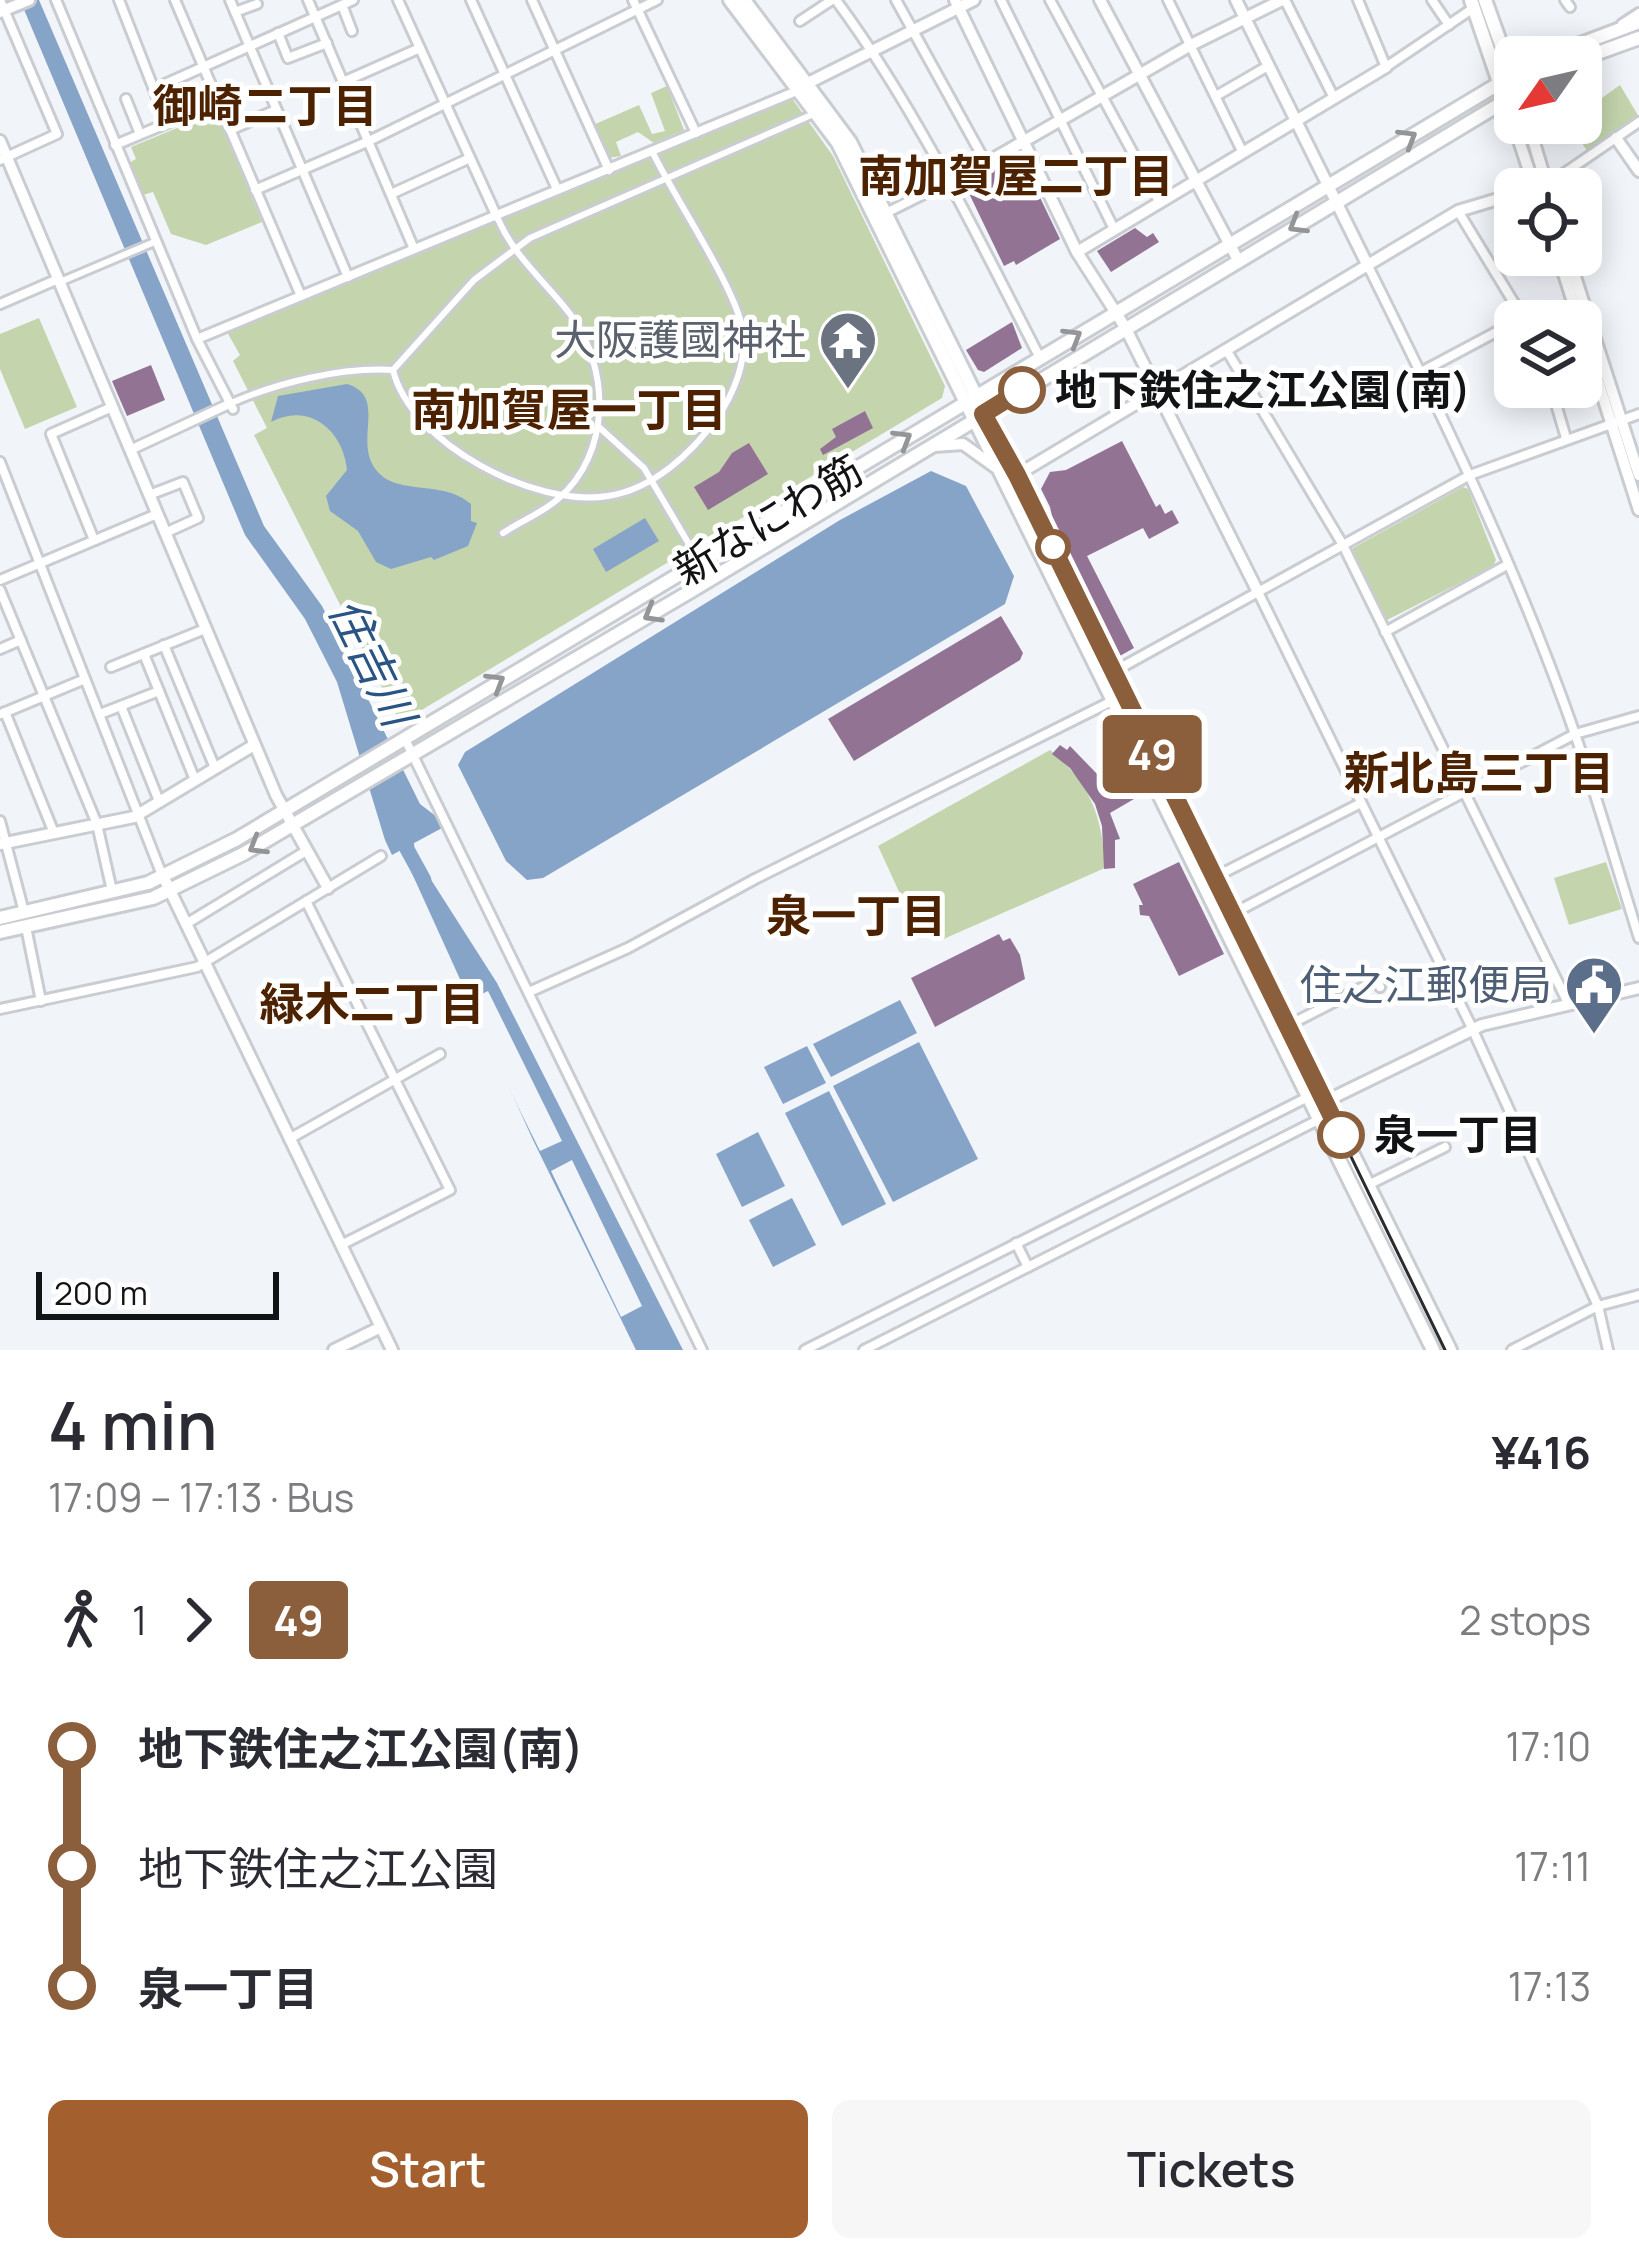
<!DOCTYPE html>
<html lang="en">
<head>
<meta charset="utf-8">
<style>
	:root { --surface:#fff; --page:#f7f7f7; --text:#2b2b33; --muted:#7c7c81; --accent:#a3602e }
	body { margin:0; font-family:Manrope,"Noto Sans JP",sans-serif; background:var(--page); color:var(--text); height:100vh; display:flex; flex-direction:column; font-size:45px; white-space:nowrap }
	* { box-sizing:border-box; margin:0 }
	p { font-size:39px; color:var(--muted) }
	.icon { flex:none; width:66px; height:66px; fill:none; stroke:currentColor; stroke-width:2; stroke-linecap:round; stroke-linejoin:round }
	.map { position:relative; height:1350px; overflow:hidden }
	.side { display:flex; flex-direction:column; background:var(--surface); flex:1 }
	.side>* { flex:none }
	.badge { padding:0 24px; border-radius:9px; font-size:42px; line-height:78px }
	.needle { width:78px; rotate:236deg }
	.buttons { position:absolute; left:1494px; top:36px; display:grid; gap:24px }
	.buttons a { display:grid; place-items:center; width:108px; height:108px; border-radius:18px; background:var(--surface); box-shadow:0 6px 30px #0003; font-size:60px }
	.scale { position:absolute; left:36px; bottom:30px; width:243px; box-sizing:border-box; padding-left:12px; border:6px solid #121315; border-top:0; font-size:33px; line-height:42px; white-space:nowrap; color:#121315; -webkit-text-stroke:9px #fff; paint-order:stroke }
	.map>.badge { position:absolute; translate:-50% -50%; box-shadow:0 0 0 6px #fff }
	.legs { display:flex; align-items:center; gap:18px; height:132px; padding:0 48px; font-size:39px }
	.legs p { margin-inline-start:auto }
	.head { display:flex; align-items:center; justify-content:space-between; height:204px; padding:0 48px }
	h1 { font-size:66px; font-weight:600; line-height:90px }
	.button { display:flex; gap:24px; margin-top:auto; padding:24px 48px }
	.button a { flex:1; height:138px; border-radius:18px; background:var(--accent); color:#fff; font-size:48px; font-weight:600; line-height:138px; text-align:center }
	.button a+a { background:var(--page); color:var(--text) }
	ul { padding:0 48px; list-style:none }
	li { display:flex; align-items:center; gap:42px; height:120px; font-size:45px }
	li i { display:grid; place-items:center; width:18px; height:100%; margin:0 15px; background:currentColor }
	li i::after { content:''; width:30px; height:30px; margin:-15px; border:9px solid; border-radius:50%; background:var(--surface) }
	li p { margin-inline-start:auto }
	li:first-child i { background:linear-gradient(#0000 50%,currentColor 0) }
	li:last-child i { background:linear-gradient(currentColor 50%,#0000 0) }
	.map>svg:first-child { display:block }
</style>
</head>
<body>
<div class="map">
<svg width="1639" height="1350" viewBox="0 0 1639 1350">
	<rect width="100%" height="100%" fill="#f1f4f9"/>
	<g fill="#c4d5ad">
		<polygon points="1620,85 1639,117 1588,152 1568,123 1581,123 1581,113"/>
		<polygon points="667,86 684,130 654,143 638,132 616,142 621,156 608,158 593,125 639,105 652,134 665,131 651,93"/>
		<polygon points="791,97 833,156 945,386 942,398 400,723 254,435 267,428 233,361 240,355 227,332"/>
		<polygon points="216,112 262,222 206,245 171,234 153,192 143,195 129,163 136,159 131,147"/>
		<polygon points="39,318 77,407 25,429 0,369 0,334"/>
		<polygon points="1463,487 1468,489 1496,560 1493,566 1385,621 1351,552 1353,548"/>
		<path d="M1050 750C1091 784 1102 816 1105 868L939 941 901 896 878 846Z"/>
		<polygon points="1606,862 1622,909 1569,925 1554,878"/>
	</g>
	<g fill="#86a4c8">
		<polygon points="20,0 39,0 264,526 322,606 420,804 437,817 442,828 392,855 385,840 337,682 305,619 245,535"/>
		<path d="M347 384C387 396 355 438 374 467 394 498 441 478 471 504V521L477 523 468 546 434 560 431 557 391 569 376 562 358 531 330 511 326 496 347 470C343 428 307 402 271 422L278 396Z"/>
		<polygon points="931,471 966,486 1014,576 1005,604 543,878 527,880 506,861 458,765 465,752 840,520"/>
		<polygon points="645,518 659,541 606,572 593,549"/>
		<polygon points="421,864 497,983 683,1350 636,1350 533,1140 410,869"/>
		<polygon points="900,1000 917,1033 831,1077 813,1044"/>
		<polygon points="919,1042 978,1159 893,1202 833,1086"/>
		<polygon points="807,1046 826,1083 783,1104 764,1067"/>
		<polygon points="829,1091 886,1204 842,1226 785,1113"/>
		<polygon points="758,1132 785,1186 742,1207 716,1154"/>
		<polygon points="792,1198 816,1245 773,1267 749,1220"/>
	</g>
	<g fill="#f1f4f9">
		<polygon points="488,991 562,1141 540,1151 466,1002"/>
		<polygon points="572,1160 642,1306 621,1317 551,1171"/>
	</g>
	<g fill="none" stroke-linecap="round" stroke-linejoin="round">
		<polyline stroke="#86a4c8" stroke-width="15" points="405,830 407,849 424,880"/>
	</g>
	<g fill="#937394">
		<polygon points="1020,156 1060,239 1016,265 1014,261 1004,266 964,183"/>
		<polygon points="1135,228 1147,237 1153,233 1159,242 1111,272 1097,251"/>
		<polygon points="1012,322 1022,348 984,372 978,370 966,350"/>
		<polygon points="151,365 165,400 127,416 112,381"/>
		<polygon points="865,411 873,428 823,455 820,449 836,437 832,429"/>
		<polygon points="1122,441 1156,507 1160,504 1165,514 1172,510 1179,523 1149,539 1143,528 1087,556 1134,648 1118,657 1055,530 1050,507 1041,489 1050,472 1066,470"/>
		<polygon points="749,443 768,474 708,510 694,487 719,472 732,453"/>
		<polygon points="1001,616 1023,653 1020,660 854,761 828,719"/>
		<polygon points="1060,745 1067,750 1070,746 1098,775 1130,759 1146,792 1110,813 1120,839 1115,840 1115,868 1104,869 1102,826 1095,804 1070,768 1052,754"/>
		<polygon points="1179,862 1224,954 1179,976 1149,916 1140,915 1139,905 1143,905 1133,884"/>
		<polygon points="999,934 1003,941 1010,938 1020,955 1025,979 935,1027 911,978"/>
	</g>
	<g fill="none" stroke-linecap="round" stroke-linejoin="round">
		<g stroke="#c9ccd1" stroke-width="12">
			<g id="pedestrian">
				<path d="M652 151C673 196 737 289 743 332 747 362 733 395 717 418 691 454 653 489 608 496 535 508 411 444 393 370L474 280 530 238 809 116"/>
				<path d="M498 219C515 258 544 280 570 314 610 367 612 453 558 499 542 513 521 521 503 533"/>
				<polyline points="60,282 152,243"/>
				<path d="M229 404C276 383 341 367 393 370"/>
				<polyline points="600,428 644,468 693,551"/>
			</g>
		</g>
		<g stroke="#c9ccd1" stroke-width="14">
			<g id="minor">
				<polyline points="56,0 197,339 233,409"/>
				<polyline points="119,0 167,123"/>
				<polyline points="175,0 301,296"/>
				<polyline points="230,0 348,277"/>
				<polyline points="308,0 414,249"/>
				<polyline points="398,0 497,217"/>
				<polyline points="471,0 557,189"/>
				<polyline points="532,0 609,170"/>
				<polyline points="633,0 696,133"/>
				<path d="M836 0C918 111 977 236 1040 358"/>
				<polyline points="1001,0 1114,229"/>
				<polyline points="1050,0 1160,203"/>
				<polyline points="1168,0 1243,153"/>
				<polyline points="1285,0 1334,98"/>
				<polyline points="1358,0 1386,67 1472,9"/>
				<polyline points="1432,0 1449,25"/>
				<polyline points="1565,0 1570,7"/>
				<polyline points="342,5 352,31"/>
				<polyline points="235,12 257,4"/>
				<polyline points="800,21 832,0"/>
				<polyline points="1622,24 1639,13"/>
				<polyline points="278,33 288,58 327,43"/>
				<polyline points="343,82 420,48"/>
				<polyline points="154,89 353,0"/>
				<polyline points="1216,96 1268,66"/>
				<polyline points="126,99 140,134"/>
				<polyline points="230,130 276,110"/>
				<polyline points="115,145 218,102"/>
				<polyline points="0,160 57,134 0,0"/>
				<polyline points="1547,185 1639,122"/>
				<polyline points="255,190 369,141 657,0"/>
				<polyline points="391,194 470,158"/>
				<polyline points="1458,211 1525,321"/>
				<polyline points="886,213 986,163 896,0"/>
				<path d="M1368 266C1444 419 1520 575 1576 737 1599 803 1618 871 1639 938"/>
				<polyline points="0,304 58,279"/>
				<polyline points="197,339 799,90"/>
				<polyline points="1227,351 1343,545 1569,1005"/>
				<polyline points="1421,372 1515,322"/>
				<polyline points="1551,387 1566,438"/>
				<polyline points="130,450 229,404"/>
				<polyline points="0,462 162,875"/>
				<polyline points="149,495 183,482 198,518 165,533"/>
				<polyline points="94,540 51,434 112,407"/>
				<polyline points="0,580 157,514"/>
				<polyline points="0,590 97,824 112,891"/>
				<polyline points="1258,592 1472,1028 1598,1306 1608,1350"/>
				<polyline points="1385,632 1507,565"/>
				<polyline points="164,645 215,768"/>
				<polyline points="0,649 21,640"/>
				<polyline points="144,654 195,780"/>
				<polyline points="111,667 205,629"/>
				<polyline points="1113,672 1470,475 1639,414"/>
				<polyline points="121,706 159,801"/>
				<polyline points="5,712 54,833"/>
				<polyline points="1,714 85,679"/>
				<polyline points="100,714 159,691"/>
				<polyline points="405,739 702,1350"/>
				<polyline points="0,821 24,912"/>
				<polyline points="1215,877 1359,804"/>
				<polyline points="306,901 450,1190 341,1245"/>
				<polyline points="1232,914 1575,734 1639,716"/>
				<polyline points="186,924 306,851"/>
				<polyline points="26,927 41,1001"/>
				<polyline points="529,992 628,948 755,879 1112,701"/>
				<polyline points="0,1009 197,967 381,856"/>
				<polyline points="1289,1025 1377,980 1380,987"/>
				<polyline points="289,1139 440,1054"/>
				<polyline points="1368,1185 1445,1147"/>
				<polyline points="1016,1243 1028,1267"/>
				<polyline points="805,1350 1308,1097"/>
				<polyline points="864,1350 1318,1120 1322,1101"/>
				<polyline points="1512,1350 1598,1306 1639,1295"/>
			</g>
		</g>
		<g stroke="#c9ccd1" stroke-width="16">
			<g id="tertiary">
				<polyline points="955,0 1077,252 1125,327 1258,592"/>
				<polyline points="1100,0 1238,260"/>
				<polyline points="1236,0 1368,266"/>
				<polyline points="0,12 29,0"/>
				<polyline points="806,84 974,0"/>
				<polyline points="1506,101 1535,189"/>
				<polyline points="1528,123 1548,189"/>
				<polyline points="1616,138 1639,171"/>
				<polyline points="0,141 276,795 328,888"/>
				<polyline points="986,163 1191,45 1282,0"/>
				<polyline points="1077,252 1386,67"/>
				<polyline points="1558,255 1579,321"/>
				<polyline points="1568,255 1639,475"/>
				<polyline points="1581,328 1639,510"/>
				<polyline points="934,446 963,444 995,467"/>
				<polyline points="1017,475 1458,211 1515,194"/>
				<polyline points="0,844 134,817 254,745"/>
				<polyline points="163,876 392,1350"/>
				<polyline points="1324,1102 1482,1025 1639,988"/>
				<polyline points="334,1350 379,1328"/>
			</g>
		</g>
		<g stroke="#c9ccd1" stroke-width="18">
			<g id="primary">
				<polyline points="730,0 838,143 1433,1350"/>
				<polyline points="744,0 850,142 1450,1350"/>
				<polyline points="1471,0 1501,88"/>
				<polyline points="1485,0 1513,78"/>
				<polyline points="1546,57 1639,22"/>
				<polyline points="1581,59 1639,38"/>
				<polyline points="0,918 148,883 237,839 1515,74"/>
				<polyline points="0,932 153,898 243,854 691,591 1515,95"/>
			</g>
		</g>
		<use href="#pedestrian" stroke="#fff" stroke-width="6"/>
		<use href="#minor" stroke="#fff" stroke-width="8"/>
		<use href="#tertiary" stroke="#fff" stroke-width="10"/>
		<use href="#primary" stroke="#fff" stroke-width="12"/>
		<polyline stroke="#2b2c2f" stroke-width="3" points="1001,446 1060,558 1445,1350"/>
	</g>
	<defs><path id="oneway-chevron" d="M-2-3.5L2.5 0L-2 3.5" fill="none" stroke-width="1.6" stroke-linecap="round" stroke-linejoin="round" transform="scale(3)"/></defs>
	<g stroke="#949596">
		<use href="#oneway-chevron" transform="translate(1408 138) rotate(-31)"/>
		<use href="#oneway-chevron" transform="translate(1297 225) rotate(149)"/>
		<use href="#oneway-chevron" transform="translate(1073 337) rotate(-31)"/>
		<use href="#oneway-chevron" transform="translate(903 439) rotate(-31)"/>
		<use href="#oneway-chevron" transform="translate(652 614) rotate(150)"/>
		<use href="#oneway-chevron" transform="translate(496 682) rotate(-31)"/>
		<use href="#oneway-chevron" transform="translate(257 846) rotate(149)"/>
	</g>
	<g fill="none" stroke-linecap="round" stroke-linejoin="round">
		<g stroke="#fff" stroke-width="27">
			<polyline id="line-1" points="1022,390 983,414 1017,475 1341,1135"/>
		</g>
		<use href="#line-1" stroke="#8b5e3c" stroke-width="18"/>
	</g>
	<defs>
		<g id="temple-pin" transform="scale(3)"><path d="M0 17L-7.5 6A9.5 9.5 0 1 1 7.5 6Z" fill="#6b7280" stroke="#fff"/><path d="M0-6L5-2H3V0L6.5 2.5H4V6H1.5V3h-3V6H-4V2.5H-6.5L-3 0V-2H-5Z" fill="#fff"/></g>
		<g id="civic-pin" transform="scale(3)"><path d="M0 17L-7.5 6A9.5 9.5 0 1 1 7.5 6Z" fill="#5c6f8a" stroke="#fff"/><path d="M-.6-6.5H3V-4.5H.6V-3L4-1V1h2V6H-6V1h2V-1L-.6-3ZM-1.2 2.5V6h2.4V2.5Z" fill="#fff"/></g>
	</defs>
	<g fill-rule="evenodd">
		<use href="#temple-pin" x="848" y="340"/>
		<use href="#civic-pin" x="1594" y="985"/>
	</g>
	<g fill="#fff" stroke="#8b5e3c" stroke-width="6">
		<circle cx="1022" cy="390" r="21"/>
		<circle cx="1053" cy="547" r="15"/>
		<circle cx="1341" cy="1135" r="21"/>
	</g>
	<g text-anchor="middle" stroke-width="10" stroke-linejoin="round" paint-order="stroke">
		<g font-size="42" fill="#5b616d" stroke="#fff" text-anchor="end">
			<text x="806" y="355">大阪護國神社</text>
		</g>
		<g font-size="42" font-weight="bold" fill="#121315" stroke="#fff" text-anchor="start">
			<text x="1055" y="405">地下鉄住之江公園(南)</text>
			<text x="1374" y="1150">泉一丁目</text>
		</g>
		<g font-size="42" fill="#121315" stroke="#fff">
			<text transform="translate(768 520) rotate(-31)" y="15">新なにわ筋</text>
		</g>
		<g font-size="42" fill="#4e5e75" stroke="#fff" text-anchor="end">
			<text x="1552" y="1000">住之江郵便局</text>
		</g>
		<g font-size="45" font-weight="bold" fill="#4d2200" stroke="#fff">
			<text x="265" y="122">御崎二丁目</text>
			<text x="1016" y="192">南加賀屋二丁目</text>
			<text x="569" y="426">南加賀屋一丁目</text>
			<text x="1479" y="789">新北島三丁目</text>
			<text x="856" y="932">泉一丁目</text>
			<text x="372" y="1020">緑木二丁目</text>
		</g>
		<g font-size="45" font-style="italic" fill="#2a5483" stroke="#fff">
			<text transform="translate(372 662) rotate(64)" y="16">住吉川</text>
		</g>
	</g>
</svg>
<div class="buttons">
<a><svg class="needle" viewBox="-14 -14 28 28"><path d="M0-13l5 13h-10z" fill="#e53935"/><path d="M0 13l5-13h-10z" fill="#7c7c81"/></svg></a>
<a><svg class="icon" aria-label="locate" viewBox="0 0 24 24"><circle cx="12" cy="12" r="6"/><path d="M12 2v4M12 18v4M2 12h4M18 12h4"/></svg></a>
<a><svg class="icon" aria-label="layers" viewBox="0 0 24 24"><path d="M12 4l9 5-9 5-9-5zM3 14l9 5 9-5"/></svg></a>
</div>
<div class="scale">200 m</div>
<b class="badge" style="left:1152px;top:754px;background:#8b5e3c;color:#fff">49</b>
</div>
<section class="side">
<div class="head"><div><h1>4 min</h1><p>17:09 – 17:13 · Bus</p></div><b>¥416</b></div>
<div class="legs"><svg class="icon" aria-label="walk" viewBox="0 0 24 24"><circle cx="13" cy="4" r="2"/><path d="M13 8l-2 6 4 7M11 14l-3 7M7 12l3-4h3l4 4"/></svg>1<svg class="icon" aria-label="forward" viewBox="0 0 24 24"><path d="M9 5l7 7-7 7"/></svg><b class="badge" style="background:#8b5e3c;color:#fff">49</b><p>2 stops</p></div>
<ul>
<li><i style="color:#8b5e3c"></i><b>地下鉄住之江公園(南)</b><p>17:10</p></li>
<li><i style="color:#8b5e3c"></i><span>地下鉄住之江公園</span><p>17:11</p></li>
<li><i style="color:#8b5e3c"></i><b>泉一丁目</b><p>17:13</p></li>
</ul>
<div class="button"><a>Start</a><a>Tickets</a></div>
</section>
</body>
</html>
